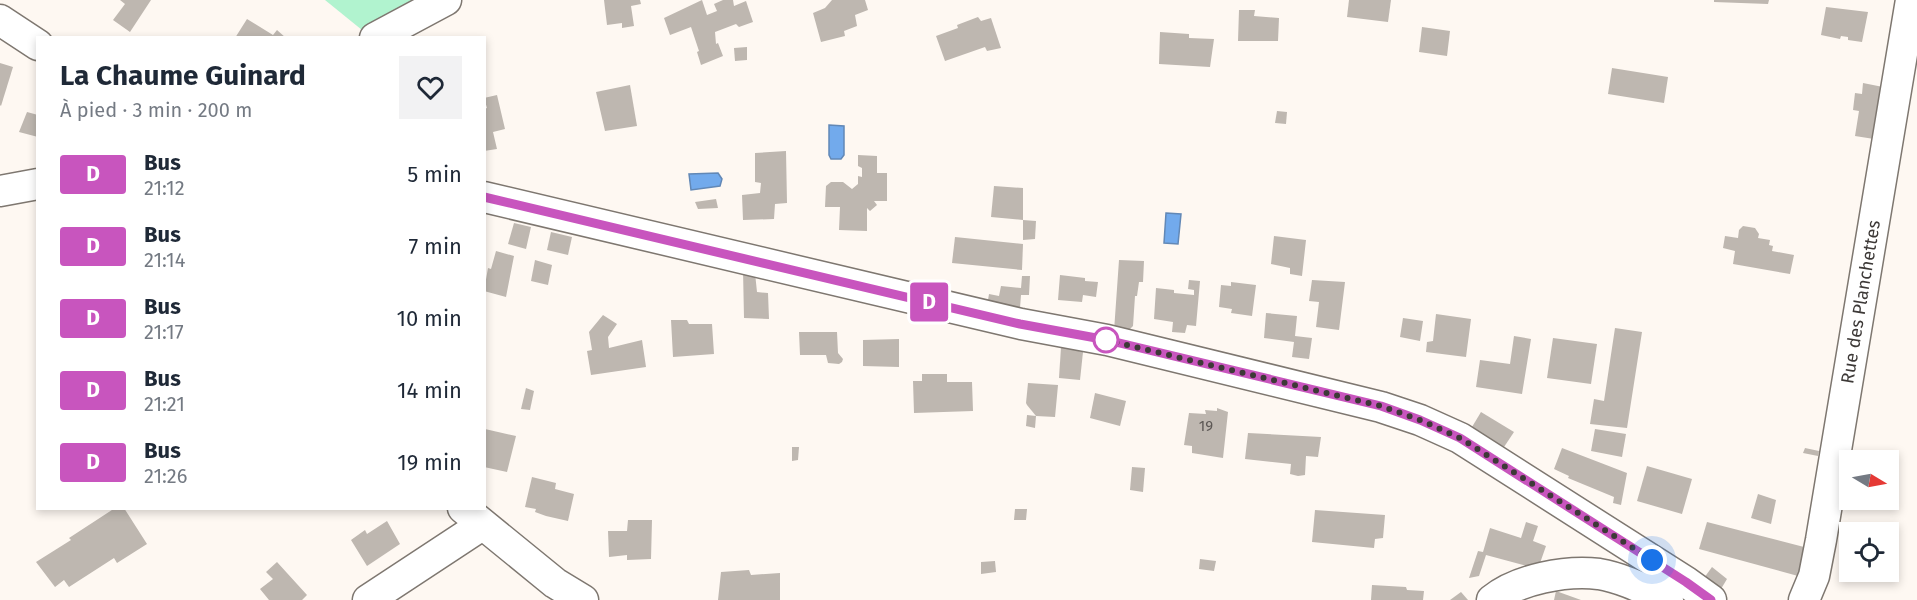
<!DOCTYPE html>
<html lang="fr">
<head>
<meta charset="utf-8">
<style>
	:root { --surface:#fff; --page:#f2f2f3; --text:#1f2937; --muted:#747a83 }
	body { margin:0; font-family:"Fira Sans",sans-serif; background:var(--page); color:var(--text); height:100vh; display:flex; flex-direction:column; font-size:22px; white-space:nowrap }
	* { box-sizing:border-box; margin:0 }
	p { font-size:20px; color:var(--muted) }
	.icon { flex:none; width:33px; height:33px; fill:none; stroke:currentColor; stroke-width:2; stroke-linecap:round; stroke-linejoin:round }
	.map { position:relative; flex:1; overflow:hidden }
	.sheet { position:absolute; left:36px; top:36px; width:450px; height:474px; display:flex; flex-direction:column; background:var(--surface); border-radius:0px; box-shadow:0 3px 9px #0003 }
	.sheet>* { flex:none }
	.badge { padding:0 12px; border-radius:4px; font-size:21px; line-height:39px }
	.needle { width:39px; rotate:100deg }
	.controls { position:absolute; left:1839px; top:450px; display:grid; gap:12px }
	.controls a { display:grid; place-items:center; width:60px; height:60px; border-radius:0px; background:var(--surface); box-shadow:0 3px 9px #0003; font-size:30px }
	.you { position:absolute; width:30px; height:30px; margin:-15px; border:4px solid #fff; border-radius:50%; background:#1a73e8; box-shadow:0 0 0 9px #1a73e833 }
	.map>.badge { position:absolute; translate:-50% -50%; box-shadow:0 0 0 3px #fff }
	.round { display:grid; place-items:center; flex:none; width:63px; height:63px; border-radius:0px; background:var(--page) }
	.headline { display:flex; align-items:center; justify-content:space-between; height:102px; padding:0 24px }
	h1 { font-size:28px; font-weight:700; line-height:45px }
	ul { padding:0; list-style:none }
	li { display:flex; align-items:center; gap:18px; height:72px; padding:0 24px }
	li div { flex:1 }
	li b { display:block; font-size:22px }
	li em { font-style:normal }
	li .badge { min-width:66px; font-weight:700; text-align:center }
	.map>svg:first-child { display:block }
</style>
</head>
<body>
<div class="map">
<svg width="1917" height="600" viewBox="0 0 1917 600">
	<rect width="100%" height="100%" fill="#fef8f2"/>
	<polygon fill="#b1f3cf" points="325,0 416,0 362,30"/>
	<g fill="#72aaec" stroke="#6288b6" stroke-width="1.5">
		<polygon points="829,125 844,126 844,155 841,159 831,159 829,155"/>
		<polygon points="718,173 722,179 720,186 691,190 689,174"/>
		<polygon points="1166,213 1181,214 1178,244 1164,243"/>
	</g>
	<g fill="#beb7b0">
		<polygon points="120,0 151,0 130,32 113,20 125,4"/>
		<polygon points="604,0 640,0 641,4 631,6 634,26 622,28 622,23 607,25"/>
		<polygon points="702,0 707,15 717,11 714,4 723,0 733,0 734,6 746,1 753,22 739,27 736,24 715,32 716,44 718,43 723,56 701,65 697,52 699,51 691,27 670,35 664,18"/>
		<polygon points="832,0 865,0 868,10 855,15 857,26 844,31 845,36 821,42 813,13 825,8"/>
		<polygon points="1349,0 1391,0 1388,22 1347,17"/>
		<polygon points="1714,0 1769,0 1768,4 1714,2"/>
		<polygon points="1826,7 1868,12 1862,42 1848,40 1848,37 1841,36 1840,39 1821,35"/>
		<polygon points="1239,10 1255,10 1254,16 1279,18 1278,41 1238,41"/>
		<polygon points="978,17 981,21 991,18 1001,48 987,51 985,47 945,61 936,36 958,28 957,25"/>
		<polygon points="247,19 273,35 277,30 286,38 235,38"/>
		<polygon points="1422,27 1450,31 1447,56 1419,52"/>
		<polygon points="1160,32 1189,34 1189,38 1214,39 1210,67 1159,64"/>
		<polygon points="747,47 747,60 735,61 734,48"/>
		<polygon points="0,63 13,67 1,106 0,105"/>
		<polygon points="1612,68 1668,77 1664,103 1608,94"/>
		<polygon points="1863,83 1883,87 1874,139 1855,136 1859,111 1853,110 1855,93 1862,94"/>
		<polygon points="630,85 637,126 605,131 596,92"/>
		<polygon points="497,95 505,129 493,132 497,149 484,151 484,109 487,108 484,98"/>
		<polygon points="1277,111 1287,112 1286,124 1275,123"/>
		<polygon points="27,112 38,115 38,137 19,132"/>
		<polygon points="786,151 787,203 775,204 774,219 743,220 742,195 760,193 761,183 755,182 755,153"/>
		<polygon points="858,155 877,156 877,173 887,173 887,201 874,201 877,205 870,211 867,208 867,231 839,230 840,207 825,207 826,186 831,182 843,182 852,189 858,184 858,176 862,177 862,168 858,166"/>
		<polygon points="994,186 1023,188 1023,220 991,217"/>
		<polygon points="716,199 718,208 698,209 695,202"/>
		<polygon points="1023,220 1036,221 1035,239 1023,240"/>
		<polygon points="514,223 531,227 526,249 508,244"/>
		<polygon points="1743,226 1755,228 1759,234 1758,238 1770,240 1769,245 1773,246 1772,251 1794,255 1790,274 1733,264 1735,251 1723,248 1725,236 1738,238 1739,230"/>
		<polygon points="551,232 572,237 568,255 547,250"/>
		<polygon points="1274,236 1306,240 1302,276 1290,274 1290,268 1271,264"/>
		<polygon points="955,237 1023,244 1022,270 952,263"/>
		<polygon points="496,251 514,256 506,297 484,291 488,268 491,269"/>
		<polygon points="535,260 552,265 548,285 531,281"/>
		<polygon points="1119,260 1144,261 1143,282 1139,282 1137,296 1135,296 1133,326 1125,334 1114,331"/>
		<polygon points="743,270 755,273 757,292 768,293 769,319 744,318"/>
		<polygon points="1060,275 1085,278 1085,281 1098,282 1096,297 1083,295 1082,302 1058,300"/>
		<polygon points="1022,276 1030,276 1029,295 1021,295 1020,308 988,300 989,294 999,296 1001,286 1021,288"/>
		<polygon points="1189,280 1200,281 1196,326 1187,325 1185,333 1172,332 1173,322 1154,319 1156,288 1174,290 1174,293 1194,295 1194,290 1188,289"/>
		<polygon points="1312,280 1345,282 1339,330 1316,327 1319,302 1309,301"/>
		<polygon points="1231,282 1256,285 1252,316 1231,313 1232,309 1219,307 1221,285 1231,286"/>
		<polygon points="1266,313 1297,316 1295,336 1312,338 1309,359 1292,357 1294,342 1264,338"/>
		<polygon points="1436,314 1471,319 1466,357 1426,352 1427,342 1433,341"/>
		<polygon points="603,315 617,324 608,337 609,348 642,340 646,367 591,375 587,351 592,350 589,332"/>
		<polygon points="1403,318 1423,321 1420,341 1400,337"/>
		<polygon points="671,320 687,320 689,324 712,324 714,354 673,357"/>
		<polygon points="1615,328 1642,332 1627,428 1590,424 1594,399 1604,401"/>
		<polygon points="799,332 837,332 838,353 843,359 842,362 839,364 828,363 826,355 800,355"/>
		<polygon points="1514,336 1531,339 1522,394 1476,387 1480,360 1510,364"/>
		<polygon points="1553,338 1597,344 1591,384 1547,378"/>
		<polygon points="899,339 899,367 863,366 863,340"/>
		<polygon points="1061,347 1083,352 1080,380 1059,378"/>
		<polygon points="922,374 947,374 947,382 972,382 973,411 914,413 913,381 922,381"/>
		<polygon points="1028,383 1058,385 1055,417 1036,416 1027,405 1026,403"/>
		<polygon points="526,388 534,391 530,410 521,409"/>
		<polygon points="1095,393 1126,401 1120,426 1090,418"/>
		<polygon points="1217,408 1228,412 1223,458 1192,453 1192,446 1184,445 1189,413 1206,414 1205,410 1217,411"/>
		<polygon points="1481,412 1514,432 1504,447 1472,427"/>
		<polygon points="1027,415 1036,416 1035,428 1026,426"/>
		<polygon points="485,429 516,436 507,472 484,467"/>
		<polygon points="1595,429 1626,434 1622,457 1591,451"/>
		<polygon points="1248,433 1321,437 1318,457 1306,456 1305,475 1298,476 1290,474 1291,464 1245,459"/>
		<polygon points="792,447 799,447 798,460 792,461"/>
		<polygon points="1562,448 1627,473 1621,505 1613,503 1614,497 1568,478 1569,476 1554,469"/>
		<polygon points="1805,448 1819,451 1818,456 1803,453"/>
		<polygon points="1647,466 1692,479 1682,514 1637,501"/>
		<polygon points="1132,467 1145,468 1143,492 1130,490"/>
		<polygon points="532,477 556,483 555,489 574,494 568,521 546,516 535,512 536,509 525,507"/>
		<polygon points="1758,494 1776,500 1771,524 1751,518"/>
		<polygon points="115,508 124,508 147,544 117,563 114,558 69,587 64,580 55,587 36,562 71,540 69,538"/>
		<polygon points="1015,509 1027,509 1026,520 1014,520"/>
		<polygon points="1315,510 1385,515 1383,538 1375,539 1374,548 1312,542"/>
		<polygon points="628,520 652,520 651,559 627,560 627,555 609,557 608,531 627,531"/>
		<polygon points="387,521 400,544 367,566 351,540 365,530 367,534"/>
		<polygon points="1526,522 1538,526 1533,541 1546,546 1539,566 1527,566 1486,555 1479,576 1469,578 1478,551 1483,552 1490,528 1521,538"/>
		<polygon points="1707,522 1804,547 1798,576 1699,549"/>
		<polygon points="1200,559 1216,561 1214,571 1199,569"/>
		<polygon points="995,561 996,572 981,574 981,562"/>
		<polygon points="277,562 307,595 302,600 269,600 260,589 273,579 266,572"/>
		<polygon points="1712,567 1727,579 1721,589 1704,578"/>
		<polygon points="749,570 751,575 780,573 780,600 718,600 721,572"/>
		<polygon points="1372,585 1406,587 1407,590 1424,591 1423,600 1371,600"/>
		<polygon points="1556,591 1581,600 1554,600"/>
		<polygon points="1461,592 1468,600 1450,600"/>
	</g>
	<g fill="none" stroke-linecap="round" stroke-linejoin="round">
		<g stroke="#7e7770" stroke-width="33">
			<g id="minor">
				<polyline points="0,20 38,45"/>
				<polyline points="375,38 446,0"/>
				<polyline points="0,191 38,184"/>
				<polyline points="484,197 1021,324 1107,340 1381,407 1420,420 1460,438 1686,582 1711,600"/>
				<polyline points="463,508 555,583 583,600"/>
				<polyline points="368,600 482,525"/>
				<path d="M1492 600C1518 579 1566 570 1599 574 1623 578 1646 590 1668 600"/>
				<path id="s1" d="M1804 600 1814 576 1821 540 1911 0"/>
			</g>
		</g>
		<use href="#minor" stroke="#fff" stroke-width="30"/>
	</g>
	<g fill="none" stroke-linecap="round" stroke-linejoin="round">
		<g stroke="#fff" stroke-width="14">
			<polyline id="line" points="484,197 1020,324 1107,340 1381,406 1420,420 1460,438 1686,582 1711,600"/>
		</g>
		<use href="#line" stroke="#c855be" stroke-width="9"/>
		<polyline stroke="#3d3937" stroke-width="6" stroke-dasharray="0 10.8" points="1106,340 1381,406 1420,420 1460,438 1652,560"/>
	</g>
	<circle fill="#fff" stroke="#c855be" stroke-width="3" cx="1106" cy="340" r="12"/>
	<g text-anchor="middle" stroke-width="4.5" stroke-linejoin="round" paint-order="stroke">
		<g font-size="15" fill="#5d5855">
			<text x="1206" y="431">19</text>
		</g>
		<g font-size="18" fill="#3d3937" stroke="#fef8f2">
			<text dy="6" stroke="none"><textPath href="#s1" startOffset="304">Rue des Planchettes</textPath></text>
		</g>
	</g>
</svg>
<div class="controls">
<a><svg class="needle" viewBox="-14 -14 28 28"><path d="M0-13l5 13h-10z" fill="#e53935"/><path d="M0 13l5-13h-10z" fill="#747a83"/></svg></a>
<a><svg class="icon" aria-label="locate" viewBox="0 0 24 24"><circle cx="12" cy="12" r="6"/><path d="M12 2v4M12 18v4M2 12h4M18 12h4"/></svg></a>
</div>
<div class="you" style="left:1652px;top:560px"></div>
<b class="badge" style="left:929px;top:302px;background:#c855be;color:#fff">D</b>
<section class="sheet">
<div class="headline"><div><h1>La Chaume Guinard</h1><p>À pied · 3 min · 200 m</p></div><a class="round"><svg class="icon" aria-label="heart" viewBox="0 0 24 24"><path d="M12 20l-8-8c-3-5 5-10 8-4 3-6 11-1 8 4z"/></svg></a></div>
<ul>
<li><span class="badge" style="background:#c855be;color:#fff">D</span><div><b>Bus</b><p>21:12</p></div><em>5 min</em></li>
<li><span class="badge" style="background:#c855be;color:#fff">D</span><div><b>Bus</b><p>21:14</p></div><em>7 min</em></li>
<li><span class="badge" style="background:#c855be;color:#fff">D</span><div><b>Bus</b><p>21:17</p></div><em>10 min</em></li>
<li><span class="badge" style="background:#c855be;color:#fff">D</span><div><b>Bus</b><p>21:21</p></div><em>14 min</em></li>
<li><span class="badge" style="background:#c855be;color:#fff">D</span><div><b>Bus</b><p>21:26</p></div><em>19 min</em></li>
</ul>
</section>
</div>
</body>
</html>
